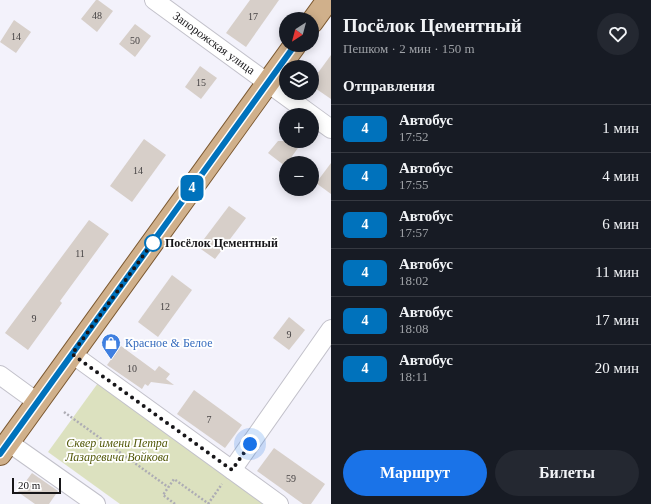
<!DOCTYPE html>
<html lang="ru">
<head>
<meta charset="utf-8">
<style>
	:root { --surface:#171b24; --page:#242831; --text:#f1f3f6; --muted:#9ea1a6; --line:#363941; --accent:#1a73e8 }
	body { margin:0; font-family:Georgia,serif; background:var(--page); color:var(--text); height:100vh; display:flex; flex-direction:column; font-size:15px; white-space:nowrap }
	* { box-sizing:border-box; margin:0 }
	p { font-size:13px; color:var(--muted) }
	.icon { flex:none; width:22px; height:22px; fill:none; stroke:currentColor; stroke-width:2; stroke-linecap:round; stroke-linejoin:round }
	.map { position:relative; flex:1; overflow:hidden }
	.details { display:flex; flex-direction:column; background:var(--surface); width:320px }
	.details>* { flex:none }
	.badge { padding:0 8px; border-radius:6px; font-size:14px; line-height:26px }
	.needle { width:26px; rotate:216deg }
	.tools { position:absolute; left:279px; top:12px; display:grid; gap:8px }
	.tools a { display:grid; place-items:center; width:40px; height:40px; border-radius:50%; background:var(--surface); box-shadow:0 2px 10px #0003; font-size:20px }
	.scale { position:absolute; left:12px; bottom:10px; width:49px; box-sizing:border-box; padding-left:4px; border:2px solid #171619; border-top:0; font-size:11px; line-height:14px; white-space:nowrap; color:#171619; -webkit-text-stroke:3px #fff; paint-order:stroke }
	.you { position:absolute; width:20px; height:20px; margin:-10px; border:3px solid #fff; border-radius:50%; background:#1a73e8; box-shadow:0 0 0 6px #1a73e833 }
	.map>.badge { position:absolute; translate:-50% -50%; box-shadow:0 0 0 2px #fff }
	h2 { padding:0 12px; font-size:15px; line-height:36px }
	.round { display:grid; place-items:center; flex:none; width:42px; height:42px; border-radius:21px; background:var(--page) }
	.head { display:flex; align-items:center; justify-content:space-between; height:68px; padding:0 12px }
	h1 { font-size:19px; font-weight:800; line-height:30px }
	.action { display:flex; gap:8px; margin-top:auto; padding:8px 12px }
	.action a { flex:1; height:46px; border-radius:24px; background:var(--accent); color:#fff; font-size:16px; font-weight:800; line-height:46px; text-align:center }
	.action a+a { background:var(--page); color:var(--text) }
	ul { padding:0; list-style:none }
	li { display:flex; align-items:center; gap:12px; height:48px; padding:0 12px; border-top:1px solid var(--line) }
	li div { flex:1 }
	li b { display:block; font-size:15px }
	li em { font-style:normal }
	li .badge { min-width:44px; font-weight:700; text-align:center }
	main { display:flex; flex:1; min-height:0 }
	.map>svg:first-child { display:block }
</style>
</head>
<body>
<main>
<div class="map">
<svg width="331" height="504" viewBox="0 0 331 504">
	<rect width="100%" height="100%" fill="#f3f2fb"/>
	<polygon fill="#dce1bf" points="98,383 267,504 120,504 48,452"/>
	<g fill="#d7cfc9">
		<polygon points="96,0 98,0 113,11 97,32 81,19"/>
		<polygon points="250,0 279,0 246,47 226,33"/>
		<polygon points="14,20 31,32 16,53 0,42"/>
		<polygon points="135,24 151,36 135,57 119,44"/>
		<polygon points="331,55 331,99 312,86 312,81"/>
		<polygon points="200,66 217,78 201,99 185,87"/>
		<polygon points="144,139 166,155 132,202 110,186"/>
		<polygon points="278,141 303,141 285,166 268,153"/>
		<polygon points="331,163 331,194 316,183"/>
		<polygon points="229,206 246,218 215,259 198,247"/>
		<polygon points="89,220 109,234 60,301 62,303 28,350 5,333"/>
		<polygon points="172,275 192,290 158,337 138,322"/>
		<polygon points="289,317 305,330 289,350 273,338"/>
		<polygon points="121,346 155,371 159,366 170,374 166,379 174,385 151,382 148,386 145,384 142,389 107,365"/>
		<polygon points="194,390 242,425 225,448 177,414"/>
		<polygon points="274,448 325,484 311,504 303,504 257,471"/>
		<polygon points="32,473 58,491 49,504 35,504 18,492"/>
	</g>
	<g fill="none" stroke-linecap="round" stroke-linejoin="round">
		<g stroke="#c2c1ca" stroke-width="20">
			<g id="minor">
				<polyline points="154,0 331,129"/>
				<polyline points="72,354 279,504"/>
				<polyline points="0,375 37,402"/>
				<polyline points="8,442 96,504"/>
				<polyline points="232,470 331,329"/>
			</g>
		</g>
		<g stroke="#7b5830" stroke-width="24">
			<g id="major">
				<polyline points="312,22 328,0"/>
				<polyline points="0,454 295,45"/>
			</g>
		</g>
		<g stroke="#adacb4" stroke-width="2.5" stroke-dasharray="2 2" stroke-linecap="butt">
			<polyline points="64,412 168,487"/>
			<polyline points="175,504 163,495 174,479 209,504"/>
			<polyline points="208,504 222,484"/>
		</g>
		<use href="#minor" stroke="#fff" stroke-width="18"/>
		<use href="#major" stroke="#d0b08b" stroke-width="22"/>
	</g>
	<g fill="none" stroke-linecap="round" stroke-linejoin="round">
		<g stroke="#fff" stroke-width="9">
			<polyline id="line" points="0,454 295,45"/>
		</g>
		<use href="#line" stroke="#0072bc" stroke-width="6"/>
		<polyline stroke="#171619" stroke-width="4" stroke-dasharray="0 7.2" points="153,243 156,238 72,354 232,470 250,444"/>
	</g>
	<defs>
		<g id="shop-pin" transform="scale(1)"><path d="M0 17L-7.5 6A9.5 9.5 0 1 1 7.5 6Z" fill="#3f7fe0" stroke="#fff"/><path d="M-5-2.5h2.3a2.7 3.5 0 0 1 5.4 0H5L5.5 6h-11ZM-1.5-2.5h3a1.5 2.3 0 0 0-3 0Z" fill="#fff"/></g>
	</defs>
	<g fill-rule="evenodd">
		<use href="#shop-pin" x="111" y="343"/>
	</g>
	<circle fill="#fff" stroke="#0072bc" stroke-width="2" cx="153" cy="243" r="8"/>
	<g text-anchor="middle" stroke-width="3.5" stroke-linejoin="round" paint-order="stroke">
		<g font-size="10" fill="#474445">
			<text x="97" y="19">48</text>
			<text x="253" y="20">17</text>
			<text x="16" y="40">14</text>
			<text x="135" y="44">50</text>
			<text x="201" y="86">15</text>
			<text x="138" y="174">14</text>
			<text x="80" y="257">11</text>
			<text x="165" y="310">12</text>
			<text x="34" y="322">9</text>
			<text x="289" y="338">9</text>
			<text x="132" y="372">10</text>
			<text x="209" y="423">7</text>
			<text x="291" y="482">59</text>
		</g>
		<g font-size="12" fill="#171619" stroke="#fff">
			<text transform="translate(214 43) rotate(36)" y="4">Запорожская улица</text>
		</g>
		<g font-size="12" font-weight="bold" fill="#171619" stroke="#fff" text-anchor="start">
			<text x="165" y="247">Посёлок Цементный</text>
		</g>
		<g font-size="12" fill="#366cbe" stroke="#fff" text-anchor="start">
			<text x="125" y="347">Красное &amp; Белое</text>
		</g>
		<g font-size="12" font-style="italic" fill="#545a0b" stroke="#fff">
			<text x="117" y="447">Сквер имени Петра<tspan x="117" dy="14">Лазаревича Войкова</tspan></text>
		</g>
	</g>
</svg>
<div class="tools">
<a><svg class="needle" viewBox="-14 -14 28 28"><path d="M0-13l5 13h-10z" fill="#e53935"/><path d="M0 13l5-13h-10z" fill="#9ea1a6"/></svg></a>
<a><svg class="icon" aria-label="layers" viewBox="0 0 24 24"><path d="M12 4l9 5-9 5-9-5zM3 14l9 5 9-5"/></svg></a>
<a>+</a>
<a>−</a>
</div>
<div class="scale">20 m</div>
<div class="you" style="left:250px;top:444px"></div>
<b class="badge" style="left:192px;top:188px;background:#0072bc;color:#fff">4</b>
</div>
<section class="details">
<div class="head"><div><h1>Посёлок Цементный</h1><p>Пешком · 2 мин · 150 m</p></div><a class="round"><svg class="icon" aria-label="heart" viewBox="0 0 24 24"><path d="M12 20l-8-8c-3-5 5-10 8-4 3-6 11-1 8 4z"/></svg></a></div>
<h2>Отправления</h2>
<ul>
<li><span class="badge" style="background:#0072bc;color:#fff">4</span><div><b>Автобус</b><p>17:52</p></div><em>1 мин</em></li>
<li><span class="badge" style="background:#0072bc;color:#fff">4</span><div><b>Автобус</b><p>17:55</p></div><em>4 мин</em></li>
<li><span class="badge" style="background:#0072bc;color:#fff">4</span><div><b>Автобус</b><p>17:57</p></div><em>6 мин</em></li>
<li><span class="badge" style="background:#0072bc;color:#fff">4</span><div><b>Автобус</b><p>18:02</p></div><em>11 мин</em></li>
<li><span class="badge" style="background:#0072bc;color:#fff">4</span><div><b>Автобус</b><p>18:08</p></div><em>17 мин</em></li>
<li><span class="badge" style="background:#0072bc;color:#fff">4</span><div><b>Автобус</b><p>18:11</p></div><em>20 мин</em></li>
</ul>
<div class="action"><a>Маршрут</a><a>Билеты</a></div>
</section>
</main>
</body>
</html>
